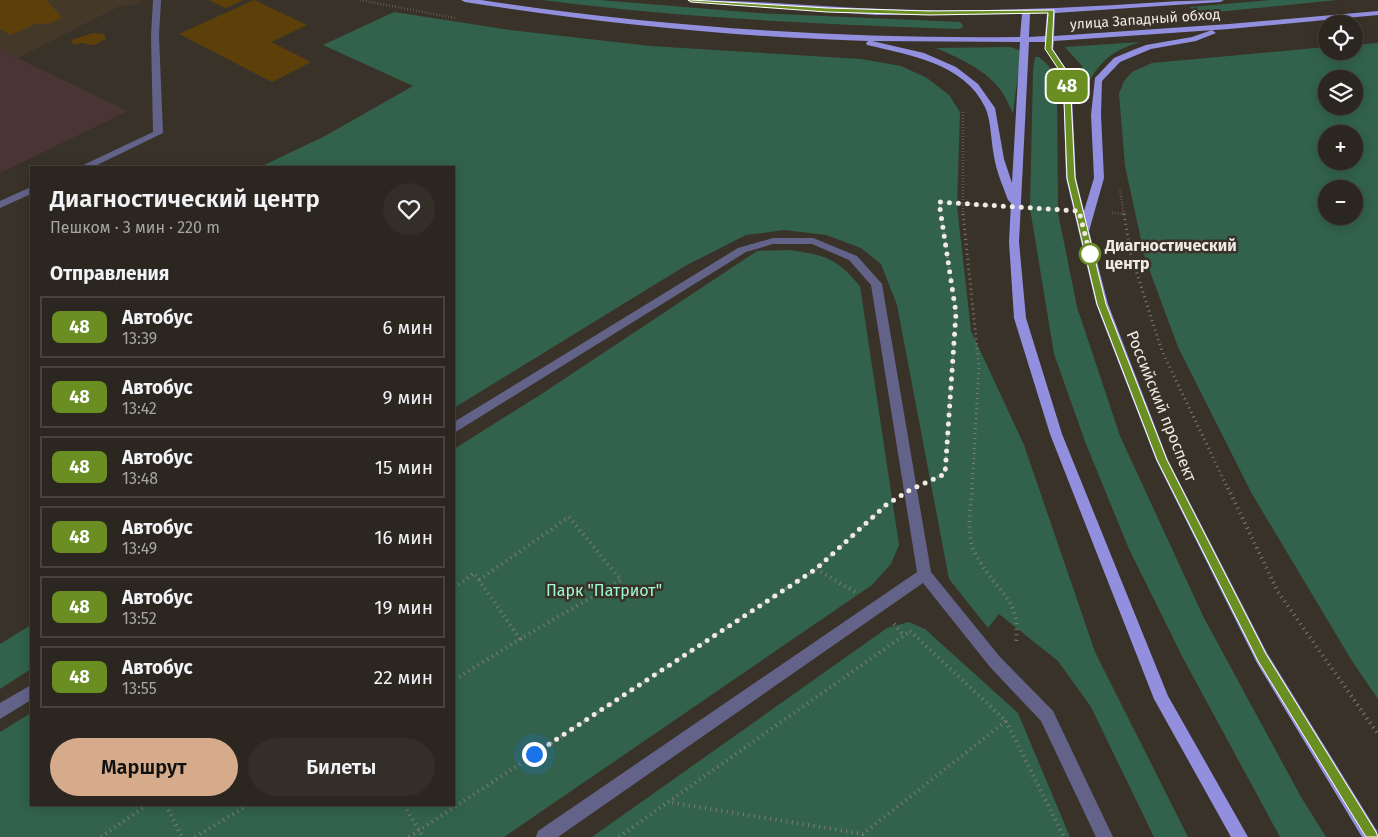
<!DOCTYPE html>
<html lang="ru">
<head>
<meta charset="utf-8">
<style>
	:root { --surface:#2b261f; --page:#332e28; --text:#f1f3f6; --muted:#a6a5a4; --line:#47433d; --accent:#d6ab8b }
	body { margin:0; font-family:"Fira Sans",sans-serif; background:var(--page); color:var(--text); height:100vh; display:flex; flex-direction:column; font-size:19px; white-space:nowrap }
	* { box-sizing:border-box; margin:0 }
	p { font-size:16px; color:var(--muted) }
	.icon { flex:none; width:28px; height:28px; fill:none; stroke:currentColor; stroke-width:2; stroke-linecap:round; stroke-linejoin:round }
	.map { position:relative; flex:1; overflow:hidden }
	.drawer { position:absolute; left:30px; top:166px; width:425px; height:640px; display:flex; flex-direction:column; background:var(--surface); border-radius:0px; box-shadow:0 2px 12px #0003,0 0 0 1px var(--line) }
	.drawer>* { flex:none }
	.badge { padding:0 10px; border-radius:8px; font-size:18px; line-height:32px }
	.fabs { position:absolute; left:1318px; top:15px; display:grid; gap:10px }
	.fabs a { display:grid; place-items:center; width:45px; height:45px; border-radius:50%; background:var(--surface); box-shadow:0 2px 12px #0003,0 0 0 1px var(--line); font-size:25px }
	.you { position:absolute; width:25px; height:25px; margin:-12px; border:4px solid #fff; border-radius:50%; background:#1a73e8; box-shadow:0 0 0 8px #1a73e833 }
	.map>.badge { position:absolute; translate:-50% -50%; box-shadow:0 0 0 2px #fff }
	h2 { padding:0 20px; font-size:19px; line-height:45px }
	.round { display:grid; place-items:center; flex:none; width:52px; height:52px; border-radius:26px; background:var(--page) }
	.overview { display:flex; align-items:center; justify-content:space-between; height:85px; padding:0 20px }
	h1 { font-size:24px; font-weight:600; line-height:38px }
	.primary-button { display:flex; gap:10px; margin-top:auto; padding:10px 20px }
	.primary-button a { flex:1; height:58px; border-radius:30px; background:var(--accent); color:#111; font-size:20px; font-weight:600; line-height:58px; text-align:center }
	.primary-button a+a { background:var(--page); color:var(--text) }
	ul { padding:0; list-style:none }
	li { display:flex; align-items:center; gap:15px; height:62px; margin:0 10px 8px; padding:0 10px; border:2px solid var(--line); border-radius:0px }
	li div { flex:1 }
	li b { display:block; font-size:19px }
	li em { font-style:normal }
	li .badge { min-width:55px; font-weight:700; text-align:center }
	.map>svg:first-child { display:block }
</style>
</head>
<body>
<div class="map">
<svg width="1378" height="837" viewBox="0 0 1378 837">
	<rect width="100%" height="100%" fill="#393229"/>
	<polygon fill="#443929" points="0,0 139,0 140,4 120,6 17,58 0,48"/>
	<polygon fill="#4a3535" points="0,48 17,58 128,111 0,173"/>
	<g fill="#32624c" fill-rule="evenodd">
		<path d="M543 0H599L758 13 960 22 963 25 962 28 957 29C820 24 679 18 543 0Z"/>
		<polygon points="1271,0 1337,0 1196,14 1190,7"/>
		<polygon points="394,12 510,30 650,46 861,59 901,66 927,78 949,95 960,112 957,206 971,331 1024,445 1095,652 1188,837 1154,837 1091,707 1058,661 999,614 988,628 949,579 897,305 881,264 861,248 826,235 784,230 746,235 685,266 454,408 454,168 260,167 325,136 413,86 323,45"/>
		<path d="M1140 42C1113 50 1100 61 1087 85L1082 66 1065 47Z"/>
		<path d="M1378 43V699L1352 661 1252 494 1178 347 1145 258 1125 166 1119 94 1124 81 1132 72 1152 63 1326 47V51H1354V45ZM1326 79H1354V106H1326ZM1326 134H1354V161H1326ZM1326 189H1354V216H1326Z"/>
		<path d="M1011 47 1021 51 1013 113C1009 106 1006 98 1002 92 987 70 959 58 936 48Z"/>
		<polygon points="1035,57 1039,57 1049,66 1057,86 1058,213 1077,307 1120,436 1203,616 1301,797 1326,837 1280,837 1183,658 1129,549 1086,444 1054,354 1030,208 1033,71"/>
		<path d="M791 250C827 256 836 258 860 286L899 545 891 564 872 585 504 837H0V732L31 713V805H454V449L540 395 757 251Z"/>
		<polygon points="909,622 925,629 1018,713 1070,837 592,837 887,628"/>
		<polygon points="31,625 31,669 0,689 0,644"/>
	</g>
	<g fill="#5d4009">
		<polygon points="0,0 46,0 62,17 56,21 47,24 38,23 10,35 0,29"/>
		<polygon points="208,0 244,0 226,8"/>
		<polygon points="254,0 307,25 271,42 311,62 272,82 179,34"/>
		<polygon points="92,33 104,34 106,39 94,45 81,43 73,45 72,40"/>
	</g>
	<g fill="none" stroke-linecap="round" stroke-linejoin="round">
		<g stroke="#817b73" stroke-width="2.5" stroke-dasharray="0.5 2.5" stroke-linecap="butt">
			<polyline points="360,0 455,18"/>
			<polyline points="1120,190 1124,215"/>
			<polyline points="1040,209 1056,210"/>
			<polyline points="1112,213 1125,214"/>
			<polyline points="941,215 939,202 991,206"/>
			<polyline points="963,215 963,110"/>
		</g>
		<g stroke="#817b73" stroke-width="3" stroke-dasharray="1 4" stroke-linecap="butt">
			<polyline points="963,214 979,366 972,489"/>
			<polyline points="1124,214 1131,255 1162,351 1228,489"/>
			<polyline points="933,479 945,474 956,313 941,214"/>
		</g>
		<g stroke="#817b73" stroke-width="4" stroke-dasharray="1 4.5" stroke-linecap="butt">
			<path d="M972 488C971 506 967 528 972 546 973 551 977 556 979 560 998 594 1021 598 1016 642"/>
			<polyline points="1228,488 1278,592 1378,734"/>
			<polyline points="816,569 855,592"/>
			<polyline points="479,580 569,517 621,580 520,639"/>
			<polyline points="454,588 474,573 520,639 454,680"/>
			<polyline points="894,624 903,635"/>
			<polygon points="910,631 1006,721 863,834 668,802"/>
			<polyline points="1006,721 1064,837"/>
			<polyline points="166,805 182,837"/>
			<polyline points="404,805 423,837"/>
			<polyline points="101,837 147,805"/>
			<polyline points="195,837 248,805"/>
			<polyline points="409,837 816,569 888,504"/>
			<polyline points="619,837 668,802"/>
		</g>
		<g fill="#63638a" fill-rule="evenodd">
			<polygon points="153,0 161,0 159,36 163,133 91,168 77,168 153,132 151,36"/>
			<polygon points="31,187 31,194 0,208 0,201"/>
			<polygon points="773,238 813,238 857,256 882,284 931,572 1000,657 1053,711 1113,837 1096,837 1041,721 990,667 923,583 558,837 536,837 538,831 917,572 871,285 849,260 812,244 773,244 746,252 454,433 454,422 738,248"/>
			<polygon points="31,685 31,700 0,719 0,703"/>
		</g>
		<path fill="#928fdf" fill-rule="evenodd" d="M461 0H481C660 27 840 39 1020 37L1022 14 876 15 691 2 687 0C766 0 846 10 925 10 982 11 1039 9 1095 6 1138 4 1181 0 1224 0L1220 2 1055 13 1054 36 1229 24 1378 11V15L1229 29 1054 41 1053 49 1071 76 1076 178 1084 211 1094 178 1091 115 1095 78 1114 58 1133 50 1146 45 1192 37 1212 30 1216 33 1196 41 1151 49 1139 54 1120 62 1102 81 1101 115 1104 178 1089 231 1108 304 1168 460 1267 653 1377 831 1378 837H1362L1257 663 1156 460 1096 304 1066 178 1063 76 1045 49V42H1029L1019 242 1026 318 1062 434 1168 696 1248 837H1231L1154 699 1050 434 1014 318 1009 242 1011 203 1008 200C1003 186 996 171 994 156 991 142 991 119 985 107 964 63 909 55 867 45L866 43 868 41C733 37 599 23 465 2ZM1047 13 1045 36 1029 37 1030 14ZM872 41 1020 42 1012 183 1004 159 995 108 978 84 956 67 924 53Z"/>
	</g>
	<polygon fill="#6b8e23" stroke="#fff" points="688,0 691,0 827,8 929,11 1054,10 1052,49 1070,76 1075,178 1106,304 1113,322 1167,460 1266,654 1376,832 1378,837 1366,837 1258,661 1157,460 1104,322 1097,304 1067,178 1063,76 1045,49 1048,13 929,15 827,12 691,2"/>
	<g fill="none" stroke-linecap="round" stroke-linejoin="round">
		<polyline stroke="#efebe4" stroke-width="5" stroke-dasharray="0 9" points="534,754 816,569 886,505 910,490 945,474 956,313 939,202 1079,211 1090,254"/>
	</g>
	<circle fill="#fff" stroke="#6b8e23" stroke-width="2.5" cx="1090" cy="254" r="10"/>
	<g text-anchor="middle" stroke-width="5" stroke-linejoin="round" paint-order="stroke">
		<g font-size="14" fill="#efebe4" stroke="#393229">
			<text transform="translate(1145 19) rotate(-4)" y="5">улица Западный обход</text>
		</g>
		<g font-size="16" font-weight="bold" fill="#efebe4" stroke="#393229" text-anchor="start">
			<text x="1105" y="251">Диагностический<tspan x="1105" dy="18">центр</tspan></text>
		</g>
		<g font-size="16" fill="#efebe4" stroke="#393229">
			<text transform="translate(1162 406) rotate(68)" y="6">Российский проспект</text>
		</g>
		<g font-size="16" fill="#9ffbd0" stroke="#393229">
			<text x="604" y="596">Парк "Патриот"</text>
		</g>
	</g>
</svg>
<div class="fabs">
<a><svg class="icon" aria-label="locate" viewBox="0 0 24 24"><circle cx="12" cy="12" r="6"/><path d="M12 2v4M12 18v4M2 12h4M18 12h4"/></svg></a>
<a><svg class="icon" aria-label="layers" viewBox="0 0 24 24"><path d="M12 4l9 5-9 5-9-5zM3 14l9 5 9-5"/></svg></a>
<a>+</a>
<a>−</a>
</div>
<div class="you" style="left:534px;top:754px"></div>
<b class="badge" style="left:1067px;top:86px;background:#6b8e23;color:#fff">48</b>
<section class="drawer">
<div class="overview"><div><h1>Диагностический центр</h1><p>Пешком · 3 мин · 220 m</p></div><a class="round"><svg class="icon" aria-label="heart" viewBox="0 0 24 24"><path d="M12 20l-8-8c-3-5 5-10 8-4 3-6 11-1 8 4z"/></svg></a></div>
<h2>Отправления</h2>
<ul>
<li><span class="badge" style="background:#6b8e23;color:#fff">48</span><div><b>Автобус</b><p>13:39</p></div><em>6 мин</em></li>
<li><span class="badge" style="background:#6b8e23;color:#fff">48</span><div><b>Автобус</b><p>13:42</p></div><em>9 мин</em></li>
<li><span class="badge" style="background:#6b8e23;color:#fff">48</span><div><b>Автобус</b><p>13:48</p></div><em>15 мин</em></li>
<li><span class="badge" style="background:#6b8e23;color:#fff">48</span><div><b>Автобус</b><p>13:49</p></div><em>16 мин</em></li>
<li><span class="badge" style="background:#6b8e23;color:#fff">48</span><div><b>Автобус</b><p>13:52</p></div><em>19 мин</em></li>
<li><span class="badge" style="background:#6b8e23;color:#fff">48</span><div><b>Автобус</b><p>13:55</p></div><em>22 мин</em></li>
</ul>
<div class="primary-button"><a>Маршрут</a><a>Билеты</a></div>
</section>
</div>
</body>
</html>
